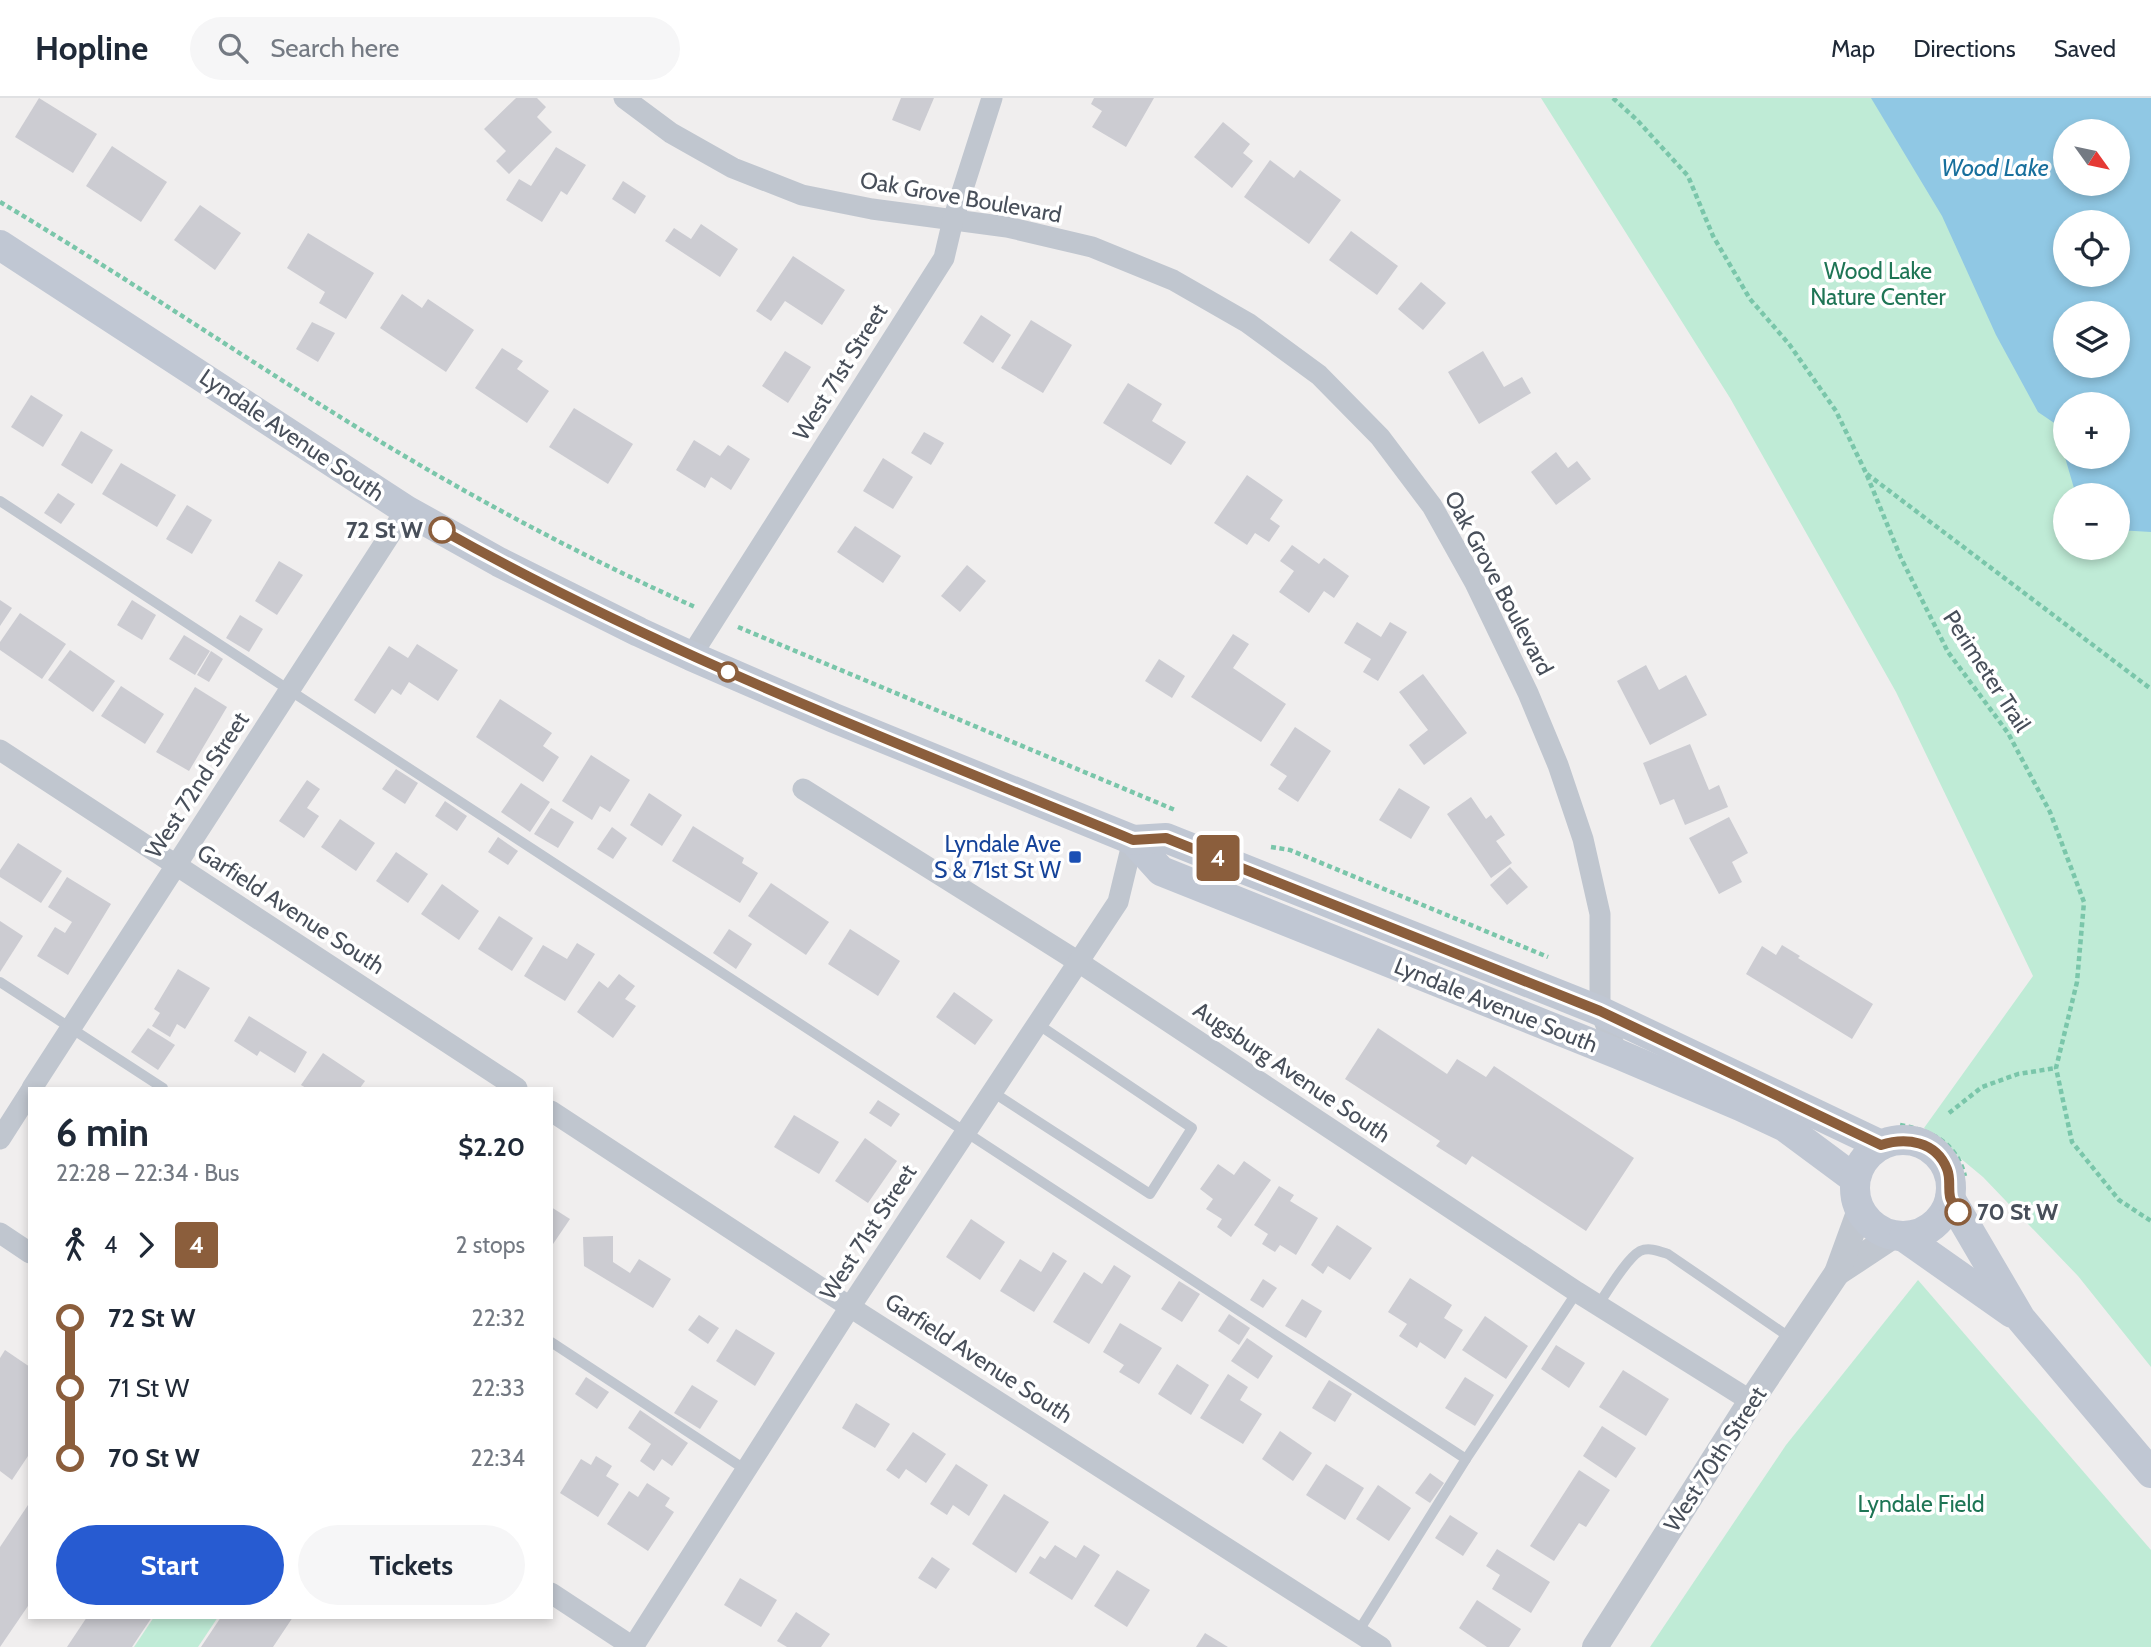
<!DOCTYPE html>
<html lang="en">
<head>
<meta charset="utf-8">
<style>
	:root { --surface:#fff; --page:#f6f6f7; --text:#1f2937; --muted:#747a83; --line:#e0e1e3; --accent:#275bd1 }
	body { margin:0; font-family:Cabin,sans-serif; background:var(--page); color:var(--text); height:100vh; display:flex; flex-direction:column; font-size:26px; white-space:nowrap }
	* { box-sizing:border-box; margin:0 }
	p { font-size:23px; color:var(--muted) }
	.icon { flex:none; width:38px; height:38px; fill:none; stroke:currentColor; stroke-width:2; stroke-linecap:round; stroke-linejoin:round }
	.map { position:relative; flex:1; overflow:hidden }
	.drawer { position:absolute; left:28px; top:989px; width:525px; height:532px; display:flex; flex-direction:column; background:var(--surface); border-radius:0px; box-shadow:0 4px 10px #0003 }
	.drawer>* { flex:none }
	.badge { padding:0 14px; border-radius:5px; font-size:24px; line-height:46px }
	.needle { width:46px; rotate:123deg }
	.fabs { position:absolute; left:2053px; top:21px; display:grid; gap:14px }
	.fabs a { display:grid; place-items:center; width:77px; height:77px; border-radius:50%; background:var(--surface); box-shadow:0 4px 10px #0003; font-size:35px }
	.map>.badge { position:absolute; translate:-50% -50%; box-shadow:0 0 0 4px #fff }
	.legs { display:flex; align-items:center; gap:10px; height:77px; padding:0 28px; font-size:23px }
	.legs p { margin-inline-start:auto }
	.head { display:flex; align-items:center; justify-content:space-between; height:119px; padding:0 28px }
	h1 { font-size:38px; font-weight:700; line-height:52px }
	.primary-button { display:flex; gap:14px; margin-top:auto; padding:14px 28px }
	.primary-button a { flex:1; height:80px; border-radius:42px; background:var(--accent); color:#fff; font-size:28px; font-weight:700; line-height:80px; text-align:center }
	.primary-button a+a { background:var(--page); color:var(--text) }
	ul { padding:0 28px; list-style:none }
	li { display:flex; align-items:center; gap:24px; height:70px; font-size:26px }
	li i { display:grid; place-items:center; width:10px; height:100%; margin:0 9px; background:currentColor }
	li i::after { content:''; width:18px; height:18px; margin:-9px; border:5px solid; border-radius:50%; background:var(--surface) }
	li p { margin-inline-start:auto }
	li:first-child i { background:linear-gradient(#0000 50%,currentColor 0) }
	li:last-child i { background:linear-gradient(currentColor 50%,#0000 0) }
	header { display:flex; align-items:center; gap:42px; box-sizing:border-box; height:98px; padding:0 35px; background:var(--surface); border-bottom:2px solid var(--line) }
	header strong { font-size:33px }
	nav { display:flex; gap:38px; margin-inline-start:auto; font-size:24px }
	.search { width:490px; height:63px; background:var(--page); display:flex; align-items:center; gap:18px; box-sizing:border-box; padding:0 24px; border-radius:38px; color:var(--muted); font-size:26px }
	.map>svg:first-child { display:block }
</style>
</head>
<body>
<header>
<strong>Hopline</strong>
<div class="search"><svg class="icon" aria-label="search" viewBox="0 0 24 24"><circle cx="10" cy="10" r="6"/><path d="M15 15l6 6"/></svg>Search here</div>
<nav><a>Map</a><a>Directions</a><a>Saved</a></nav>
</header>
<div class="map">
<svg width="2151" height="1549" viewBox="0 0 2151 1549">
	<rect width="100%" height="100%" fill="#f0eeee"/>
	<g fill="#bfebd6" fill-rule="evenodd">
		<path d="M1541 0H2151V1269L2078 1178 1983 1079 1924 1030 2033 878 1896 594 1730 300ZM2065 33H2118V86H2065ZM2065 124H2118V177H2065ZM2065 215H2118V268H2065ZM2065 306H2118V359H2065ZM2065 397H2118V450H2065Z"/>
		<polygon points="1918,1182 2151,1452 2151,1549 1650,1549 1786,1347"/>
		<polygon points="154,1519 218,1519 198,1549 134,1549"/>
	</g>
	<path fill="#90c8e4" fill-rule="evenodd" d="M1871 0H2151V434L2118 432V397H2076L2064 356 2063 331 2038 314 1996 237 1942 118ZM2065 33H2118V86H2065ZM2065 124H2118V177H2065ZM2065 215H2118V268H2065ZM2065 306H2118V359H2065Z"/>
	<g fill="#ccccd2">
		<polygon points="39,0 97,36 73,75 15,39"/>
		<polygon points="516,0 537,0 546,9 537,19 552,34 509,76 496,63 506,53 484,31"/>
		<polygon points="901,0 934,0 920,33 892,22"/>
		<polygon points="1094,0 1154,0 1126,49 1092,29 1102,13 1091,6"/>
		<polygon points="1223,24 1250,46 1243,55 1253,63 1232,90 1194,59"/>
		<polygon points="112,48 167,84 141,124 86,88"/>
		<polygon points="556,49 586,67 567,97 561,93 542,124 506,102 519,81 531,88"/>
		<polygon points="1270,62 1294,80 1300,72 1341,102 1309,146 1244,99"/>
		<polygon points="623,83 646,98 635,116 612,101"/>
		<polygon points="200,107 241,135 215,172 174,142"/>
		<polygon points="701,126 738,151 720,179 665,143 674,130 691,141"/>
		<polygon points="1351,133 1398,168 1377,197 1329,162"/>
		<polygon points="308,135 374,175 346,221 319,205 325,194 287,170"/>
		<polygon points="793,158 845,192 822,227 785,203 771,223 756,213"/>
		<polygon points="1421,184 1446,205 1423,232 1398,211"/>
		<polygon points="402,196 422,210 428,201 474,232 446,274 380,230"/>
		<polygon points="981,217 1011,237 993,265 963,245"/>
		<polygon points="1031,222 1072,247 1043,295 1001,270"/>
		<polygon points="312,224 335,235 318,264 296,251"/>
		<polygon points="502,250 523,263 517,271 549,293 527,325 475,290"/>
		<polygon points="785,253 811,269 788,305 762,288"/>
		<polygon points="1483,253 1504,289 1522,279 1531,295 1479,326 1448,274"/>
		<polygon points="1128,285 1162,306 1152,323 1186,344 1171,367 1103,325"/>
		<polygon points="31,297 63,317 43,349 11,329"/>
		<polygon points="574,310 633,346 608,386 549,349"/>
		<polygon points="81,333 113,352 92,386 61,367"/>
		<polygon points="924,334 944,345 931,367 911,355"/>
		<polygon points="694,342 720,358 728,347 750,361 731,392 711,379 705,390 676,372"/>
		<polygon points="1556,354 1568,370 1577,363 1591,381 1556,407 1531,374"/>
		<polygon points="883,360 913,379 893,411 863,393"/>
		<polygon points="121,365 176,397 157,429 102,396"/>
		<polygon points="1247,377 1283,402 1270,421 1280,428 1269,444 1255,435 1247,447 1214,425"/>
		<polygon points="58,395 75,406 61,426 44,415"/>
		<polygon points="187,407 212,422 192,456 166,441"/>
		<polygon points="855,428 901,458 883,485 837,454"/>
		<polygon points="1292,447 1319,466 1324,460 1349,478 1334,500 1324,493 1309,515 1279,494 1294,473 1280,463"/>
		<polygon points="279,463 303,477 277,517 255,503"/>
		<polygon points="967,467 986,483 960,514 941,498"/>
		<polygon points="0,502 12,510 0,528"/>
		<polygon points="132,502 156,517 142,542 117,527"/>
		<polygon points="20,515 66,546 42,581 0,552 0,544"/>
		<polygon points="240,517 263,531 249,554 226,540"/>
		<polygon points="1357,524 1381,539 1390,524 1407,534 1378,583 1363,574 1371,561 1344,545"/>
		<polygon points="1233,536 1249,546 1233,570 1286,606 1261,644 1191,599"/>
		<polygon points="184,537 210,553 195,577 169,561"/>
		<polygon points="417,546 458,572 438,603 409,584 401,597 392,591 375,616 354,602 389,548 408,560"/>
		<polygon points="70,552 115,583 93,614 48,582"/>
		<polygon points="211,553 223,561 209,584 197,577"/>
		<polygon points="1159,561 1185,578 1172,600 1145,583"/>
		<polygon points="1646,567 1659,592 1686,577 1707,617 1650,647 1617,583"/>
		<polygon points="1423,576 1467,635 1424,667 1409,647 1428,632 1399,594"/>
		<polygon points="121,588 164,616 145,646 101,618"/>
		<polygon points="195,589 227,609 189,673 156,654"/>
		<polygon points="500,601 552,635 543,648 559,659 543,684 476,639"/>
		<polygon points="1295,629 1331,653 1298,704 1278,691 1287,678 1270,667"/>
		<polygon points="1690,646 1709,692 1719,687 1728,709 1685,727 1674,701 1660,707 1643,665"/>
		<polygon points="591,657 630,682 610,714 600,708 592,722 562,703"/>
		<polygon points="396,671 418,685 405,706 382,691"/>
		<polygon points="307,682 320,691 307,710 319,718 304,740 279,723"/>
		<polygon points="521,685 550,704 530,734 501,714"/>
		<polygon points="1399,690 1430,709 1411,741 1379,722"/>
		<polygon points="649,695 682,717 662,748 630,727"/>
		<polygon points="1471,699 1486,721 1491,717 1505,737 1496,743 1512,765 1491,780 1447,716"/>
		<polygon points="445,703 467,718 457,733 435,718"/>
		<polygon points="551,710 574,724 558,750 534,736"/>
		<polygon points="1729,719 1748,755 1732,764 1742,784 1719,796 1689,740"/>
		<polygon points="340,721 375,745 356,773 321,749"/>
		<polygon points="693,728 744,760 742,765 758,775 740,805 672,763"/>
		<polygon points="612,729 627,740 613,761 597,751"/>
		<polygon points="498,739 518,753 508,767 488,754"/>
		<polygon points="18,745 62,773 41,805 0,779 0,772"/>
		<polygon points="396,754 428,776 408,805 376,783"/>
		<polygon points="1510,769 1528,789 1507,807 1490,787"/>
		<polygon points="67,779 111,806 68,877 37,858 55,829 65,835 72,824 48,809"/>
		<polygon points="771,785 829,824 806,857 748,818"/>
		<polygon points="442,786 479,813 459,842 421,816"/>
		<polygon points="499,818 533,840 512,873 478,851"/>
		<polygon points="0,823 23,838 0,874"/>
		<polygon points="729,831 752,846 736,871 713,855"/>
		<polygon points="850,831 900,863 878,898 828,866"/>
		<polygon points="577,845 595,856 565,903 524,878 543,847 567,861"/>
		<polygon points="1782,847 1800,858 1798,860 1873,906 1852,941 1746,876 1762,848 1776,857"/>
		<polygon points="178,871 210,890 185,931 177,926 170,939 152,928 160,915 154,911"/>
		<polygon points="619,876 635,888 625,901 636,908 613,940 577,914 599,883 608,890"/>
		<polygon points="954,894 993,922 975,947 936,919"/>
		<polygon points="249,918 307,954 295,975 260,953 257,958 234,943"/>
		<polygon points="148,930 175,947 158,972 131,954"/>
		<polygon points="1378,930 1447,976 1457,961 1486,979 1494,968 1634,1060 1586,1133 1472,1058 1466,1067 1436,1048 1440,1043 1345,981"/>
		<polygon points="323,955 365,983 360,990 306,990 301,987"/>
		<polygon points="878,1002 900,1016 891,1029 869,1015"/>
		<polygon points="794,1017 839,1044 819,1076 774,1049"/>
		<polygon points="865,1040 897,1063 868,1105 835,1083"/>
		<polygon points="1244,1063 1271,1082 1231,1139 1217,1129 1222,1121 1206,1111 1213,1101 1200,1091 1218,1066 1234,1077"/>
		<polygon points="1279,1088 1294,1097 1290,1103 1318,1120 1296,1157 1280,1147 1275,1154 1262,1146 1268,1136 1254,1127"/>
		<polygon points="551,1109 570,1121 551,1149"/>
		<polygon points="971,1121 1005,1144 980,1182 946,1159"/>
		<polygon points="1337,1127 1372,1150 1350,1182 1328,1168 1323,1176 1311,1167"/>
		<polygon points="613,1138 613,1164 630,1175 639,1161 671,1181 653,1210 584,1168 583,1139"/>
		<polygon points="1053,1154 1067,1163 1034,1214 1000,1193 1020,1161 1041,1174"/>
		<polygon points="1114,1167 1131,1178 1089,1246 1053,1224 1084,1174 1102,1186"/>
		<polygon points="1410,1180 1452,1207 1444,1220 1463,1232 1445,1261 1420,1244 1417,1250 1399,1238 1407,1226 1388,1214"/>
		<polygon points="1263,1181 1277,1190 1263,1210 1250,1202"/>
		<polygon points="1179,1183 1200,1196 1182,1224 1161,1211"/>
		<polygon points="1302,1201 1322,1213 1306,1240 1285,1228"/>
		<polygon points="1229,1216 1250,1230 1239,1247 1218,1233"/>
		<polygon points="699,1217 719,1230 708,1246 688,1232"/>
		<polygon points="1485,1218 1528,1248 1506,1281 1462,1252"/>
		<polygon points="1120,1225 1162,1250 1139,1286 1119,1274 1124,1267 1103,1254"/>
		<polygon points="736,1231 775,1255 755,1288 716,1263"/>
		<polygon points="1247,1240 1273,1258 1258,1281 1231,1263"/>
		<polygon points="1556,1247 1585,1265 1569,1290 1541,1271"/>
		<polygon points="5,1252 30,1269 30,1355 12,1382 0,1373 0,1260"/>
		<polygon points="1177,1266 1209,1287 1191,1317 1158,1296"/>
		<polygon points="1623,1272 1669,1301 1646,1338 1599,1309"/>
		<polygon points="1228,1276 1248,1289 1240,1302 1262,1316 1243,1346 1200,1320"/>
		<polygon points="586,1279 609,1294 597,1311 575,1296"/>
		<polygon points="1465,1279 1494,1297 1475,1328 1445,1310"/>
		<polygon points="1329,1282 1352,1296 1335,1324 1312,1310"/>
		<polygon points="692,1287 718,1303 700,1331 674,1315"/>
		<polygon points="856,1305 890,1326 875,1350 842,1330"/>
		<polygon points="640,1312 688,1345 672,1368 662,1361 654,1373 640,1363 651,1346 628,1330"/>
		<polygon points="1602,1328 1636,1350 1616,1380 1583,1358"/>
		<polygon points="1280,1333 1312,1355 1293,1383 1262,1361"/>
		<polygon points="913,1334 946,1356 926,1385 906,1371 899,1381 886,1372"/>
		<polygon points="596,1358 612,1368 606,1378 619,1386 598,1419 560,1395 581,1361 591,1367"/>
		<polygon points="956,1366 988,1387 969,1418 953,1407 947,1417 930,1406"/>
		<polygon points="1326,1366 1364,1390 1345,1422 1306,1397"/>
		<polygon points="1579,1372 1610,1392 1586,1429 1579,1425 1554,1463 1530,1448"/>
		<polygon points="1430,1375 1444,1385 1430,1405 1415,1395"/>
		<polygon points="647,1385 670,1400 665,1408 674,1414 648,1453 607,1426 629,1393 638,1399"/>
		<polygon points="1378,1387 1411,1410 1389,1443 1356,1421"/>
		<polygon points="1004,1396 1049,1424 1016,1475 972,1446"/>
		<polygon points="30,1404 30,1505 0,1549 0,1449"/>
		<polygon points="1450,1417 1478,1435 1463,1458 1435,1440"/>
		<polygon points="1055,1447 1076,1460 1084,1447 1100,1457 1072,1502 1029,1475 1040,1458 1045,1461"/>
		<polygon points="1497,1451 1550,1484 1531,1515 1492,1491 1500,1477 1486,1468"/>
		<polygon points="932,1459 950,1471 936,1491 918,1480"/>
		<polygon points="1117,1472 1150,1492 1127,1529 1094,1508"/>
		<polygon points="740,1480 777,1502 761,1529 724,1507"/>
		<polygon points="1477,1502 1521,1531 1509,1549 1487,1549 1459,1530"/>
		<polygon points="796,1514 830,1536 821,1549 787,1549 777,1543"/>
		<polygon points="87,1519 152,1519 132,1549 67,1549"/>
		<polygon points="221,1519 293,1519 273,1549 201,1549"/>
		<polygon points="1205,1535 1228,1549 1196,1549"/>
	</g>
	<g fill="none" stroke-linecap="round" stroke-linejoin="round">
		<g stroke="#7ac6aa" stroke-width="4.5" stroke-dasharray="5 3.5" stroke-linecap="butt">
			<polyline points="1613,0 1637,22 1688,78 1713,138 1750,201 1789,246 1836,313 1866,375 1901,460 1948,554 2008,635 2050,714 2084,804 2077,884 2056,970 2072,1044 2119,1102 2151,1123"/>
			<path d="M0 104C121 176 238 256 358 330 467 397 579 457 695 509"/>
			<polyline points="1867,376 2151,591"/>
			<polyline points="738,529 1175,712"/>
			<polyline points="1271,749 1290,752 1548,859"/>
			<polyline points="1949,1015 1982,989 2018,976 2056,970"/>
			<path d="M1900 1027C1932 1033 1956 1044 1965 1078"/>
		</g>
		<g stroke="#c0c6cf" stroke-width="10">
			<polyline points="0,403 1466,1361"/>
			<polyline points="0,884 163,990"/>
			<polyline points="991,993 1150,1096 1192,1030 1036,925"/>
			<path d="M1598 1207C1608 1193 1626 1161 1640 1153 1649 1149 1659 1153 1668 1156L1792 1241"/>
			<polyline points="551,1244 746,1372"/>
			<polyline points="1358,1534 1466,1361 1577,1194"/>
		</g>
		<g stroke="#c0c6cf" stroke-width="21">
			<polyline points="624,0 671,35 733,70 802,97 872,111 1007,129 1092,149 1173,182 1248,225 1319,277 1380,339 1432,408 1475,485 1528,595 1558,667 1583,741 1600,816 1600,913 1618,956"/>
			<polyline points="691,558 944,160 953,122 992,0"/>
			<polyline points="0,652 517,990"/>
			<polyline points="803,691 1077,863 1577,1194 1751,1303"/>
			<polyline points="32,990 406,412"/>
			<polyline points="551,1013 850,1209 1381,1549"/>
			<polyline points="0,1041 30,994"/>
			<polyline points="0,1135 30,1155"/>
			<polyline points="551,1495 633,1549"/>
			<polyline points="633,1549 850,1209 1118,804 1133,742"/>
		</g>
		<g stroke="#c0c6cf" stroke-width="26">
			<polyline points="1837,1175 1893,1138"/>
			<polyline points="1595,1549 1751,1303 1837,1175 1860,1112"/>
		</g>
		<g stroke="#c0c7d3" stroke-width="30">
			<polyline points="0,147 406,412 499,464 639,534 691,558 834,620 1133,742 1161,773 1618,956 1740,1008 1785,1029 1855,1081"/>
			<polyline points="1133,742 1166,740 1600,913 1881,1047"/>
			<circle cx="1903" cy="1090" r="48"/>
			<polyline points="1950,1100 2021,1221 2151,1375"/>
			<polyline points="1904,1139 2012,1215"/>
		</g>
	</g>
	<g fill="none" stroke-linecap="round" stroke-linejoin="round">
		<g stroke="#fff" stroke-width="16">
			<path id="line-1" d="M442 432C662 556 900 646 1133 742L1166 740 1600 913 1881 1047C1906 1039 1936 1043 1947 1071 1951 1081 1948 1090 1950 1099 1951 1104 1956 1109 1958 1114"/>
		</g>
		<use href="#line-1" stroke="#8b5e3c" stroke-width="10"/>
	</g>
	<g fill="#fff" stroke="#8b5e3c" stroke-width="3.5">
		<circle cx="442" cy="432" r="12"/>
		<circle cx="728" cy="574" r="9"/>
		<circle cx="1958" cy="1114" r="12"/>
	</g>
	<rect fill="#1a4fb4" stroke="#fff" stroke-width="2.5" x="1068" y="752" width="14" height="14" rx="3.5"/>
	<g text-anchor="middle" stroke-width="7" stroke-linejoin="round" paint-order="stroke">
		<g font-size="23" fill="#484f5a" stroke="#fff">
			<text transform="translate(961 99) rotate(10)" y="8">Oak Grove Boulevard</text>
			<text transform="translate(840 274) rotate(-58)" y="8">West 71st Street</text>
			<text transform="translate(292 337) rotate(34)" y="8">Lyndale Avenue South</text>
			<text transform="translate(1499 485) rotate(62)" y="8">Oak Grove Boulevard</text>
			<text transform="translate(1987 573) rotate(57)" y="8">Perimeter Trail</text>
			<text transform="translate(197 687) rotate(-57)" y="8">West 72nd Street</text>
			<text transform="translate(291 811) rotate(33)" y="8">Garfield Avenue South</text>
			<text transform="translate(1496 907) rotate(22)" y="8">Lyndale Avenue South</text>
			<text transform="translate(1292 974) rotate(34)" y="8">Augsburg Avenue South</text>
			<text transform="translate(868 1134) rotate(-57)" y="8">West 71st Street</text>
			<text transform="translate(979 1260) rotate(33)" y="8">Garfield Avenue South</text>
			<text transform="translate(1715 1361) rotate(-57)" y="8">West 70th Street</text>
		</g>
		<g font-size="23" fill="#1e7555" stroke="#fff">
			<text x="1878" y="181">Wood Lake<tspan x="1878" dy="26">Nature Center</tspan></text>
			<text x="1921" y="1414">Lyndale Field</text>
		</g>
		<g font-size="23" font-weight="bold" fill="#484f5a" stroke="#fff" text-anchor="end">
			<text x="423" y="440">72 St W</text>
			<text x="1977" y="1122" text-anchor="start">70 St W</text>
		</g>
		<g font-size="23" fill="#164399" stroke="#fff" text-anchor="end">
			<text x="1061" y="754">Lyndale Ave<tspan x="1061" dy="26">S &amp; 71st St W</tspan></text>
		</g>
		<g font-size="24" font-style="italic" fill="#18709d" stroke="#fff">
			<text x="1995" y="78">Wood Lake</text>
		</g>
	</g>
</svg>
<div class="fabs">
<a><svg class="needle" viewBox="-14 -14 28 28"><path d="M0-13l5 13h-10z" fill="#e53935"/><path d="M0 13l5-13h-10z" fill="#747a83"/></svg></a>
<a><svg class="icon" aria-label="locate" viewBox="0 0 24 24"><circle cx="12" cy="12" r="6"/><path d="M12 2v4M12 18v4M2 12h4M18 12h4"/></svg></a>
<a><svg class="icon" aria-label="layers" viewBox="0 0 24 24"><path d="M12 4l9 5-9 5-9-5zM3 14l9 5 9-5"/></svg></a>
<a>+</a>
<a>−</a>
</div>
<b class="badge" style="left:1218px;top:760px;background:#8b5e3c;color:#fff">4</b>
<section class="drawer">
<div class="head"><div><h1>6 min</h1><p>22:28 – 22:34 · Bus</p></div><b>$2.20</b></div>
<div class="legs"><svg class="icon" aria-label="walk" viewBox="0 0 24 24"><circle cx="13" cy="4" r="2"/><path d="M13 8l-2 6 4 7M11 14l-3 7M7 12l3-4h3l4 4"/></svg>4<svg class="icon" aria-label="forward" viewBox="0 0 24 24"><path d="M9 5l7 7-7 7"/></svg><b class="badge" style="background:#8b5e3c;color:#fff">4</b><p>2 stops</p></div>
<ul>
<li><i style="color:#8b5e3c"></i><b>72 St W</b><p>22:32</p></li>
<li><i style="color:#8b5e3c"></i><span>71 St W</span><p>22:33</p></li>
<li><i style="color:#8b5e3c"></i><b>70 St W</b><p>22:34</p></li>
</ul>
<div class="primary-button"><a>Start</a><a>Tickets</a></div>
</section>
</div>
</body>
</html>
